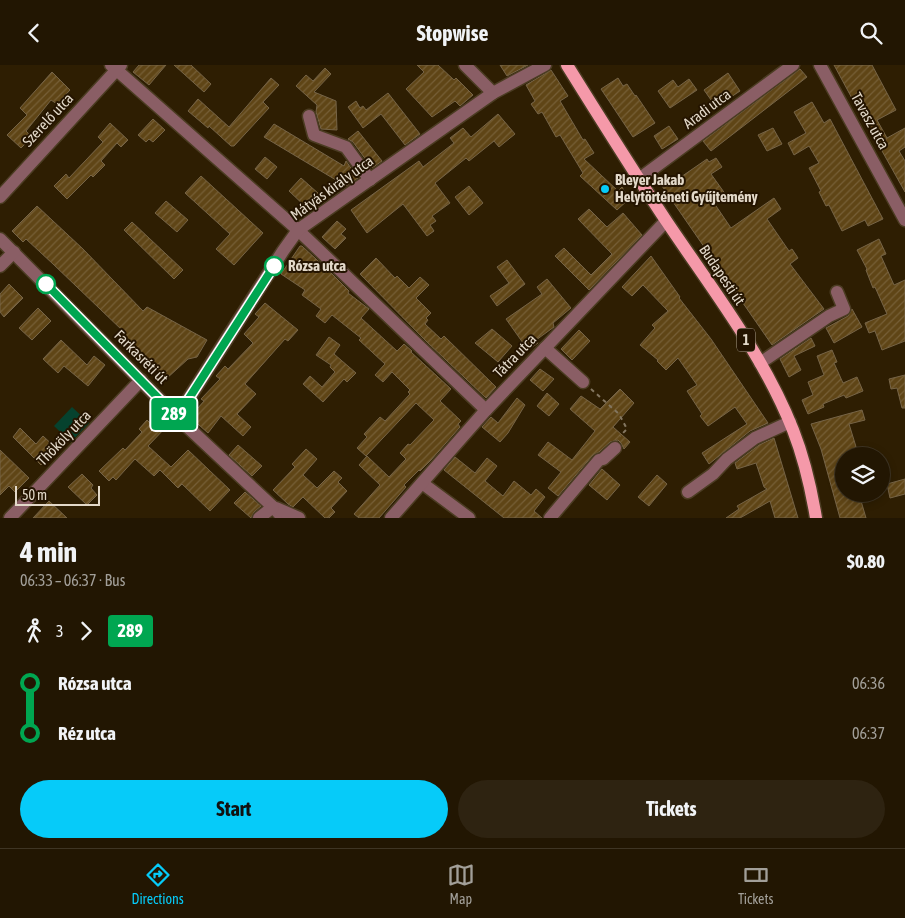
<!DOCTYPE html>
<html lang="en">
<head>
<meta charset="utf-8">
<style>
	:root { --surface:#221602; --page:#2e2311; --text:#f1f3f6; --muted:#a29f99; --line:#3f3524; --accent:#06cbf9 }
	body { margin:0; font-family:"Asap Condensed",sans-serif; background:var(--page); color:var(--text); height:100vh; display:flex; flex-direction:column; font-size:19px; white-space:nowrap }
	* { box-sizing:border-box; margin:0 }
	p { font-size:16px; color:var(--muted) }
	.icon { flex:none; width:28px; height:28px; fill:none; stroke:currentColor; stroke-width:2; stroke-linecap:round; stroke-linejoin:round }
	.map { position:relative; height:453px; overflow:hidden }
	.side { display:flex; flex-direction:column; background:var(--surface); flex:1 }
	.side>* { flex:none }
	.badge { padding:0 10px; border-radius:4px; font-size:18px; line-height:32px }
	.buttons { position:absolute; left:835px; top:382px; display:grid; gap:10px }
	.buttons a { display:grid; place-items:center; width:55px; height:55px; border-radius:50%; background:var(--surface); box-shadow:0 2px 8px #0003,0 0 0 1px var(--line); font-size:25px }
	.scale { position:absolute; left:15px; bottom:12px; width:85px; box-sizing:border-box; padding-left:5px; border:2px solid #e3d9c9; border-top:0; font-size:14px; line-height:18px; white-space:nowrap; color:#e3d9c9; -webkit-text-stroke:4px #241400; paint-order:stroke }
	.map>.badge { position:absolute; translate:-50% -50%; box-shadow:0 0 0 2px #fff }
	.legs { display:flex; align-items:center; gap:8px; height:55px; padding:0 20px; font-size:16px }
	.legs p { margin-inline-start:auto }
	.overview { display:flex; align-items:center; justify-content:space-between; height:85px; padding:0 20px }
	h1 { font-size:28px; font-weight:700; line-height:38px }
	.button { display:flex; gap:10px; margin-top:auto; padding:10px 20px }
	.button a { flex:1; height:58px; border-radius:30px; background:var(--accent); color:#111; font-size:20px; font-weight:700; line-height:58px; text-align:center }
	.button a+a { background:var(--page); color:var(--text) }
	ul { padding:0 20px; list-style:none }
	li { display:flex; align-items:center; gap:18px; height:50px; font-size:19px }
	li i { display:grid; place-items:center; width:8px; height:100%; margin:0 6px; background:currentColor }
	li i::after { content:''; width:12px; height:12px; margin:-6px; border:4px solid; border-radius:50%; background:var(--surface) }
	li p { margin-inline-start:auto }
	li:first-child i { background:linear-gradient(#0000 50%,currentColor 0) }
	li:last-child i { background:linear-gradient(currentColor 50%,#0000 0) }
	header { display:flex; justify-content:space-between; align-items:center; height:65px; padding:0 20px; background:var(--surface); font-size:22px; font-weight:700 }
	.tabs { display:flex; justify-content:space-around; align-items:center; height:70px; border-top:1px solid var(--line); background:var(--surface); font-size:14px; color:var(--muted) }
	.tabs a { display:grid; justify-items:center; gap:2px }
	.tabs .on { color:var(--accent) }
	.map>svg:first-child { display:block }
</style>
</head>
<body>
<header><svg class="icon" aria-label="back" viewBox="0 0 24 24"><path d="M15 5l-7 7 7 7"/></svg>Stopwise<svg class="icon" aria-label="search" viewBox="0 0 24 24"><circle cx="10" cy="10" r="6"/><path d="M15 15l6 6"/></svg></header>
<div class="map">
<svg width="905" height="453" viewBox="0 0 905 453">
	<defs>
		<pattern id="building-hatch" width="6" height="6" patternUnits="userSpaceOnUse" patternTransform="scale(1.25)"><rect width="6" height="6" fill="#5f4516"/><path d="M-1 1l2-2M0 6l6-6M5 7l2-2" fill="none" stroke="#765f37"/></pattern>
	</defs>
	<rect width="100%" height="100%" fill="#2e1e02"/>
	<polygon fill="#06422e" points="72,342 89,358 71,377 54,361"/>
	<g fill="url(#building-hatch)" stroke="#766447">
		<polygon points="139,0 166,0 149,20 133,7"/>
		<polygon points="174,0 191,0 211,19 204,27"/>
		<polygon points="417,0 438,0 454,15 456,13 473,30 460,41 455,36 432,52 406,24 424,7"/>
		<polygon points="500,0 528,0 507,11"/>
		<polygon points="834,0 872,0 896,45 877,55 887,73 905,63 905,82 899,86 905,96 905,127 863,52 865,51 857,36 854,37"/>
		<polygon points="325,3 331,9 314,27 336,36 337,65 321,64 316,47 317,40 296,21 306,10 313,16"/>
		<polygon points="800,4 807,12 711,86 703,76"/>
		<polygon points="551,5 568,31 560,36 583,75 585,74 594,88 584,94 618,126 622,122 629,134 617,145 580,111 583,108 560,70 556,72 542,47 538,49 531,39 535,36 526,20"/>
		<polygon points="52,7 70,25 57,39 51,35 26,66 32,72 21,83 7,70 27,50 20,43"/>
		<polygon points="728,8 740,26 716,42 704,25"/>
		<polygon points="271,13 279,20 263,37 269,43 234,81 231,81 209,61 208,63 188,46 198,34 229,62"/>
		<polygon points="618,13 623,21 627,19 635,31 636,30 655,58 633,72 601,24"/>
		<polygon points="689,14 697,25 670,43 658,26 673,15 678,22"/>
		<polygon points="388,28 420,69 405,80 381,49 363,63 348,42 356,36 360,43 363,41 366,45"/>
		<polygon points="812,37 824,58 830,54 883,154 868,161 865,155 842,166 829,140 826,141 819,127 821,126 809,103 819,98 809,81 794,90 788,78 806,68 794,47"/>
		<polygon points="498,49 515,69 499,82 494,76 469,96 466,93 435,118 450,138 432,151 436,156 430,160 434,166 427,171 403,139 367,168 351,145 419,96 423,102 454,78 450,73 463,63 471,72"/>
		<polygon points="153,54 165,65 153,77 149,74 146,77 138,70"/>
		<polygon points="110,58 128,75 121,82 117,78 101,96 105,100 93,112 91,110 67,134 54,121 66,109 69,113 103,77 98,72"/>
		<polygon points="274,59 344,101 346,96 358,113 346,121 264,72"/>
		<polygon points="669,61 678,74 662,84 654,71"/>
		<polygon points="773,63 782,79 767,86 758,70"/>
		<polygon points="358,66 382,96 372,103 353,77 348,74"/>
		<polygon points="265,92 277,102 267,114 255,104"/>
		<polygon points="716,93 722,102 711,109 726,130 714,138 731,163 774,133 781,144 767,154 789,186 792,184 798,193 790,199 824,244 772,280 662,121 676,111 678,114 707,94 709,97"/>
		<polygon points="201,111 263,168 234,200 216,184 230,169 185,128"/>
		<polygon points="301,113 319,129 307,143 289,126"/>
		<polygon points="469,121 483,138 469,150 455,132"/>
		<polygon points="166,136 188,155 177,167 155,148"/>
		<polygon points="37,141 83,184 143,246 147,242 207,275 197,292 188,294 166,314 121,268 123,266 53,199 26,174 23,177 12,166"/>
		<polygon points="589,144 607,162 623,148 642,170 589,225 555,191 564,183 591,210 612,189 578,154"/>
		<polygon points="337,156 346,164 341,169 346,173 335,184 322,172"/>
		<polygon points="132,157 183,205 174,214 124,165"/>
		<polygon points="879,174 886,189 881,191 894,220 905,215 905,276 882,285 875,266 869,268 865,258 887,249 875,222 873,223 866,205 867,204 857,185"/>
		<polygon points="300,181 302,181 330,207 349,226 348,228 369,244 361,253 397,286 404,279 412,286 411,287 451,324 440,336 461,356 458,359 460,362 431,395 420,406 419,405 404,420 406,422 379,453 359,453 354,449 380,420 359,400 367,391 389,412 406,394 400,388 408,379 410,380 434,355 416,338 366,391 357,383 367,372 364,369 380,352 385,356 410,329 408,327 410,325 392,307 383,317 375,310 385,299 359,275 361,273 332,250 325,258 316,251 321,244 302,230 305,225 281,209"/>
		<polygon points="651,191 680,232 679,233 711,274 768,358 750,366 709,399 702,388 747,359 735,342 708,361 700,351 702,349 687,326 697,320 678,293 666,305 657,296 658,295 640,280 655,263 652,260 668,246 643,220 632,231 622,222"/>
		<polygon points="376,193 395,213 397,211 409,223 420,212 429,220 416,233 431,248 426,253 428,255 425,259 441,274 444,271 496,322 486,333 427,277 360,209"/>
		<polygon points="507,195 525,219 497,241 490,231 509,218 497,202"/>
		<polygon points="547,214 571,243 553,258 554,262 536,275 538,278 528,285 506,254 542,229 537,222"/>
		<polygon points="9,219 23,233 4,252 0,247 0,229"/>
		<polygon points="265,238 298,265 288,276 285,274 245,319 256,329 237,349 251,362 243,371 221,351 208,368 190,352 204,336 201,334 220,314 216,311 225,301 228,304 253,278 244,269 259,252 255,249"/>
		<polygon points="38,243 51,256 32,275 19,263"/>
		<polygon points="852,244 862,262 834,278 826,263 848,251"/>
		<polygon points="492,264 512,281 498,297 475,278"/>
		<polygon points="579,265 590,276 572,295 561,284"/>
		<polygon points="329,272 340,280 334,289 356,308 347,317 344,314 323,337 303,319 310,311 322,322 335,307 330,302 331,300 316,290"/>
		<polygon points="811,273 815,281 794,291 801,305 789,312 780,294"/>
		<polygon points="61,275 87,300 94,291 105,300 88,321 64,301 58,308 43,294"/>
		<polygon points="832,285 837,297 834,298 843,318 857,312 863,326 846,333 844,330 823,339 824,342 808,349 802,335 813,330 808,317 824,310 817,291"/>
		<polygon points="540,304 554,314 543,326 530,315"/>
		<polygon points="905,310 905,343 902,343 897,323 891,324 889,314"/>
		<polygon points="620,324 634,338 613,362 630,377 624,384 621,378 618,375 610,377 599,387 593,390 558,431 548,423 561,407 538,390 548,377 572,395 595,366 570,344 581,331 600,344"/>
		<polygon points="547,328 559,339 549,351 537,341"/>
		<polygon points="517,333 525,340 508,368 500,377 482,362 491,352 498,358"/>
		<polygon points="862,345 865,355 849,359 857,385 844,389 844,429 859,429 866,453 840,453 821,384 811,359"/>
		<polygon points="157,352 167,361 148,381 171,402 188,385 230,425 210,446 182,419 178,423 160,405 154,411 135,394 116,415 113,412 109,416 99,406 123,383 125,385 142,367 139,364 147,355 151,359"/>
		<polygon points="20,363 36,379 43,371 57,384 41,400 13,372"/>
		<polygon points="774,373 798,453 775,453 770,436 740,453 726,453 739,444 737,441 767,424 764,422 756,398 737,404 735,398 759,380"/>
		<polygon points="238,380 262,401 252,411 229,390"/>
		<polygon points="306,384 317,394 303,410 317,423 334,406 342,413 338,417 347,426 331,443 335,447 329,453 325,453 303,432 293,442 288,439 273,425 295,402 292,399"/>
		<polygon points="0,385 29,413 15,427 9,421 0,430"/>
		<polygon points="455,392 475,408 487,393 497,401 485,416 503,431 514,416 531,430 536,424 545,432 534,446 542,453 504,453 444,405"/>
		<polygon points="602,404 620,420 607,435 589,420"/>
		<polygon points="82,409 93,420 91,423 97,430 87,440 68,422"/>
		<polygon points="657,410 667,419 649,441 638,432"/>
		<polygon points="905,414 905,429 890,433 887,419"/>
		<polygon points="245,427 261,441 254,447 251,453 234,438"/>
		<polygon points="49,436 67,453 33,453"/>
	</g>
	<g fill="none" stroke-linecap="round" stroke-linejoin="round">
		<g stroke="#4b3c22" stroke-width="15">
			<g id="minor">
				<polyline points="111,0 298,165 486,345"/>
				<polyline points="465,0 493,28"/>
				<polyline points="820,0 905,155"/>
				<polyline points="309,51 314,70 346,82 370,115"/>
				<polyline points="639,114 793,0"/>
				<polyline points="0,132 121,0"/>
				<polyline points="0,174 177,352 273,442 283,453"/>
				<polyline points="0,201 14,187"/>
				<polyline points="545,283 583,317"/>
				<polyline points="760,298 829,251 844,244 837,227"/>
				<polyline points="177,352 283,186 298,165 493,28 545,0"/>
				<polyline points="422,418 469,453"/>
				<polyline points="688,427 713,409 727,394 755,373 790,357"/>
				<polyline points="276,443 299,453"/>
				<polyline points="10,453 141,315"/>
				<polyline points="259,453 273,442"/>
				<polyline points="391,453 486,345 666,156"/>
				<polyline points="550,453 599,395 603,394 615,383"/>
			</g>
		</g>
		<g stroke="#4b3c22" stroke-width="15">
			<path id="major" d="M567 0C600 53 633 106 667 157 712 224 763 289 793 365 804 393 811 423 816 453"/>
		</g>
		<polyline stroke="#837660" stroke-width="2" stroke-dasharray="4 4" stroke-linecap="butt" points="591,324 619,349 627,364 620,371"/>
		<use href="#minor" stroke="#8a5e65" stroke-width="12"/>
		<use href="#major" stroke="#f599a9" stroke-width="12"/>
	</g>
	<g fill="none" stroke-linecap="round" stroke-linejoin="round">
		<g stroke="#fff" stroke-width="11">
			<polyline id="line-1" points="46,219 177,352 274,201"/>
		</g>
		<use href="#line-1" stroke="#00a651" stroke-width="8"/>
	</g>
	<circle fill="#06cbf9" stroke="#241400" stroke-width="2" cx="605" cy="124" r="5"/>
	<g fill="#fff" stroke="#00a651" stroke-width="2.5">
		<circle cx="274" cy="201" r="9"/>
		<circle cx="46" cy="219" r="9"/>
	</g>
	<g text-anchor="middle" stroke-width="4" stroke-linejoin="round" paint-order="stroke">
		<rect fill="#241400" stroke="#aa9e8d" stroke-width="1" x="737" y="263.5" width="18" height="23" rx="4"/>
		<g font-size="14" font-weight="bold" fill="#e3d9c9">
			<text x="746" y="280">1</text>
		</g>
		<g font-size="15" fill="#e3d9c9" stroke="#241400">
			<text transform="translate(707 44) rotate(-37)" y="5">Aradi utca</text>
			<text transform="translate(48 55) rotate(-47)" y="5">Szerelő utca</text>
			<text transform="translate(870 56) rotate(61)" y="5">Tavasz utca</text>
			<text transform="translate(332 123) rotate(-36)" y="5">Mátyás király utca</text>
			<text transform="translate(722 210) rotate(56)" y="5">Budapesti út</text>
			<text transform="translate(515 291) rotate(-46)" y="5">Tátra utca</text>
			<text transform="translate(141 292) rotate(45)" y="5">Farkasréti út</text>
			<text transform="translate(64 373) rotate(-46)" y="5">Thököly utca</text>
		</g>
		<g font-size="15" font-weight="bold" fill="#e3d9c9" stroke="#241400" text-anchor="start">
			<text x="615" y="120">Bleyer Jakab<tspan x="615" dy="17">Helytörténeti Gyűjtemény</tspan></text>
		</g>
		<g font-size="15" font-weight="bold" fill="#e3d9c9" stroke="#241400" text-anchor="start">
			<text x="288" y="206">Rózsa utca</text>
		</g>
	</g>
</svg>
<div class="buttons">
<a><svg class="icon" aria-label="layers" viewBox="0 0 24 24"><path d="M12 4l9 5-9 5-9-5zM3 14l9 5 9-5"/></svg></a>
</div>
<div class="scale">50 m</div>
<b class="badge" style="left:174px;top:349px;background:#00a651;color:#fff">289</b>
</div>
<section class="side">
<div class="overview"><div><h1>4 min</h1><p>06:33 – 06:37 · Bus</p></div><b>$0.80</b></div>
<div class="legs"><svg class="icon" aria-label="walk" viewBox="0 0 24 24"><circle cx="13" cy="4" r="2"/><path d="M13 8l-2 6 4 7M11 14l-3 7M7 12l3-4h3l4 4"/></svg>3<svg class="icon" aria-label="forward" viewBox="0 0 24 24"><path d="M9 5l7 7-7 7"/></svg><b class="badge" style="background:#00a651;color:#fff">289</b></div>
<ul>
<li><i style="color:#00a651"></i><b>Rózsa utca</b><p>06:36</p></li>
<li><i style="color:#00a651"></i><b>Réz utca</b><p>06:37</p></li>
</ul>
<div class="button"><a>Start</a><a>Tickets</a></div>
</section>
<nav class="tabs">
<a class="on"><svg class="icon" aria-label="directions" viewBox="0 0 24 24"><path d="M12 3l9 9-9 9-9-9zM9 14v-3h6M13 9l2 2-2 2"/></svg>Directions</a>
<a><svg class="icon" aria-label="map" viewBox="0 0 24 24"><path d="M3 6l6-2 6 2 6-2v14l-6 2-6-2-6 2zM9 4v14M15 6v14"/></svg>Map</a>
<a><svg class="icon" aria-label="tickets" viewBox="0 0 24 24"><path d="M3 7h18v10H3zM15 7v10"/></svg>Tickets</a>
</nav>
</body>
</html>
